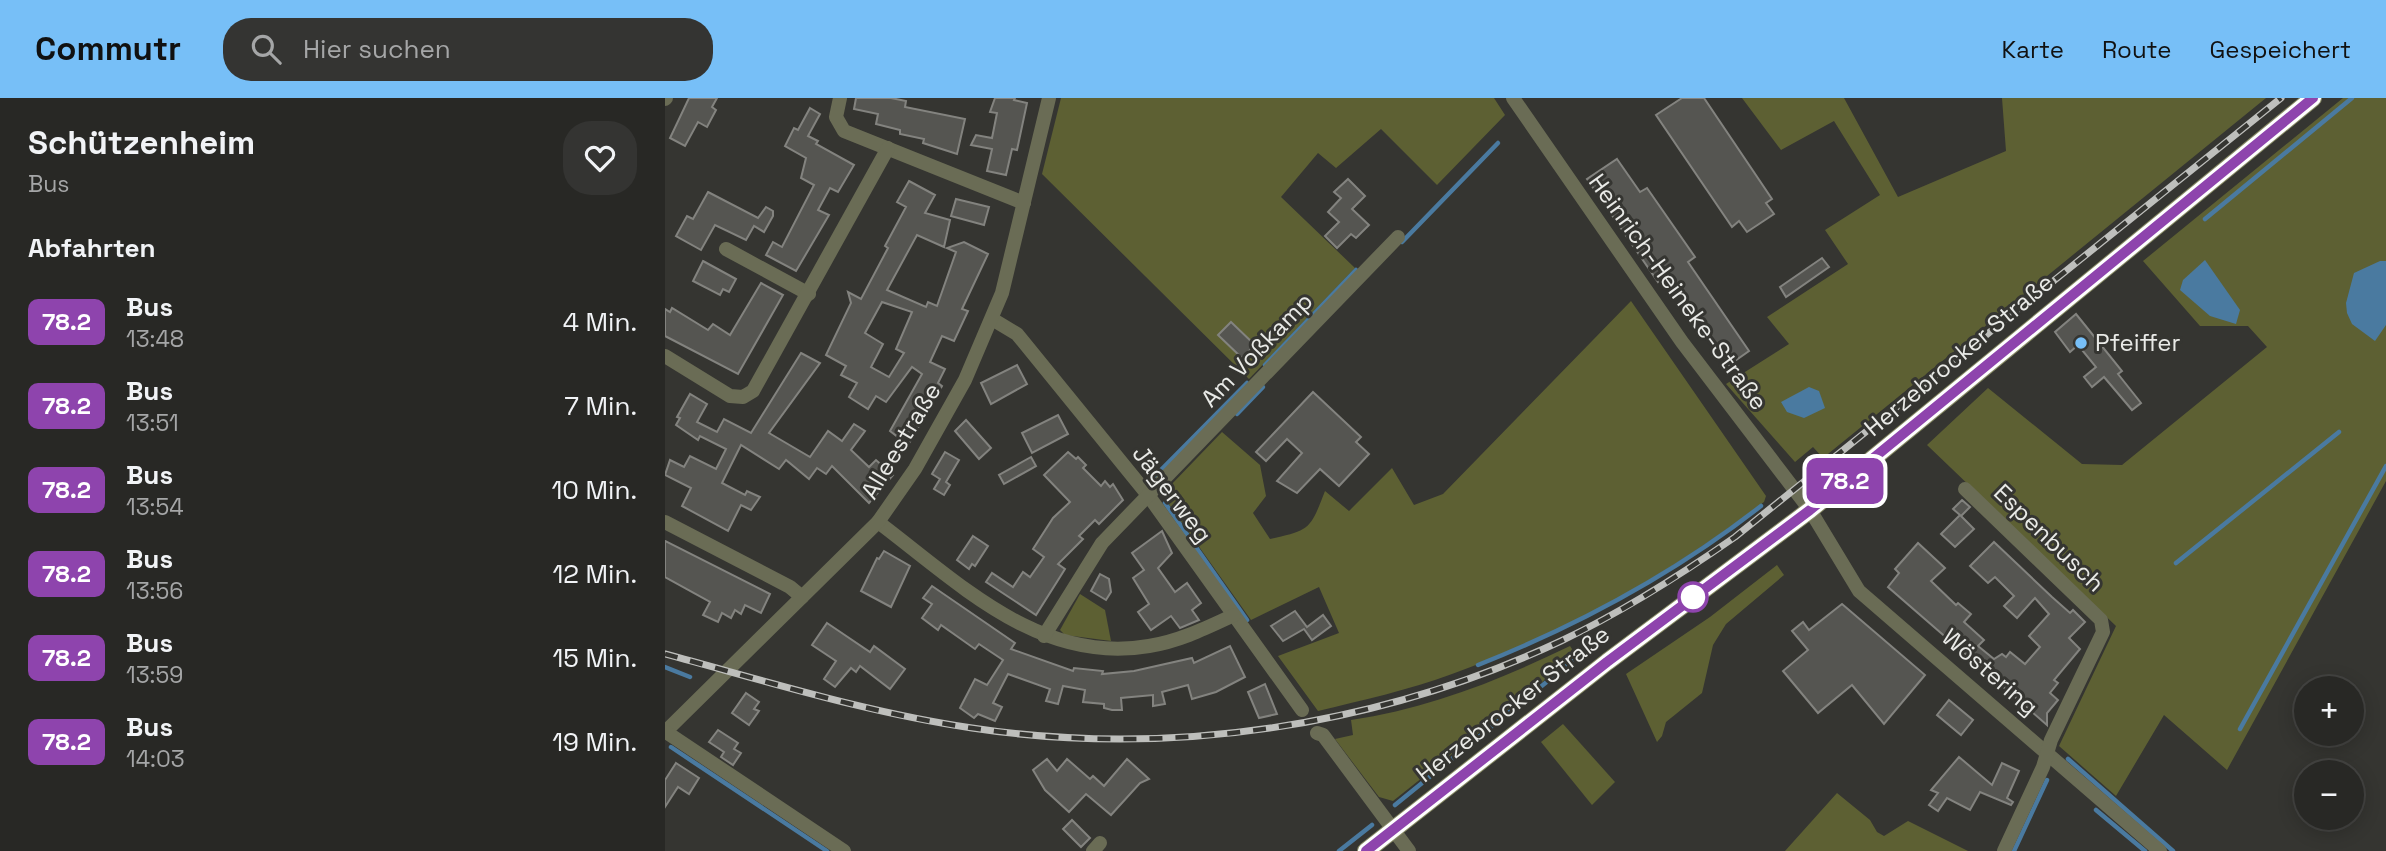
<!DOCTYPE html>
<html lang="de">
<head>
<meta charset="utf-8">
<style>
	:root { --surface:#282825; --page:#343432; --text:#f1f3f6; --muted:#a5a6a7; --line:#444442; --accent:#77bff7 }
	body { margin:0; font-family:"Space Grotesk",sans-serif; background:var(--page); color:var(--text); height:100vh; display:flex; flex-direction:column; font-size:26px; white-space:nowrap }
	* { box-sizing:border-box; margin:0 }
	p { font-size:23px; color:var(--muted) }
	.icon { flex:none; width:38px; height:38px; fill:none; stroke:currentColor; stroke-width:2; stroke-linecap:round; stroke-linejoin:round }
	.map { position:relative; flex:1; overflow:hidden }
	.sheet { display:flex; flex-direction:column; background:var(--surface); width:665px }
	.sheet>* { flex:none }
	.badge { padding:0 14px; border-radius:10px; font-size:24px; line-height:46px }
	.controls { position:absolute; left:1629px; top:578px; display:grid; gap:14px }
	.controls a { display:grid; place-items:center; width:70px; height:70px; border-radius:50%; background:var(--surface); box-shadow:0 4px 18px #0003,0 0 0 2px var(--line); font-size:35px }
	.map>.badge { position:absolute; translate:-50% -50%; box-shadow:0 0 0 4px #fff }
	h2 { padding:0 28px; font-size:26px; line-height:63px }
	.round { display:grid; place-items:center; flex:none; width:74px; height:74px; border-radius:28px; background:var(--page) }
	.headline { display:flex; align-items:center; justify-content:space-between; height:119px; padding:0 28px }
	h1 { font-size:33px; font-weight:600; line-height:52px }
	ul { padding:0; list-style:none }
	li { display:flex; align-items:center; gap:21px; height:84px; padding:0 28px }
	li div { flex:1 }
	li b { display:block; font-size:26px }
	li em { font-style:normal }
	li .badge { min-width:77px; font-weight:700; text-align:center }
	header { display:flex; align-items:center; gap:42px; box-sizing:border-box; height:98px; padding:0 35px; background:var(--accent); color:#111 }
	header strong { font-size:33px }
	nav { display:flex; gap:38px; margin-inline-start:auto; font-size:24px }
	.search { width:490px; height:63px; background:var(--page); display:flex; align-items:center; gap:18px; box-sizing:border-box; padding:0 24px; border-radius:28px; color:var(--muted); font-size:26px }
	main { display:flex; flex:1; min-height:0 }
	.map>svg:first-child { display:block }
</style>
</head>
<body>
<header>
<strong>Commutr</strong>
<div class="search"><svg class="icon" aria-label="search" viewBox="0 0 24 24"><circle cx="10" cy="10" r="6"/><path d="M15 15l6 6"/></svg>Hier suchen</div>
<nav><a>Karte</a><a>Route</a><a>Gespeichert</a></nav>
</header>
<main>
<section class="sheet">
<div class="headline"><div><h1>Schützenheim</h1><p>Bus</p></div><a class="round"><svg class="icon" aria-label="heart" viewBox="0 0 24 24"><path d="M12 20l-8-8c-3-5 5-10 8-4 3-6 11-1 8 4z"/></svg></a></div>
<h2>Abfahrten</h2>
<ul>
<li><span class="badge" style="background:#8e44ad;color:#fff">78.2</span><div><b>Bus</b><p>13:48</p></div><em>4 Min.</em></li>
<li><span class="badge" style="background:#8e44ad;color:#fff">78.2</span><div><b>Bus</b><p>13:51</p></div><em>7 Min.</em></li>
<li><span class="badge" style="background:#8e44ad;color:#fff">78.2</span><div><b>Bus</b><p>13:54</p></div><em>10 Min.</em></li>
<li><span class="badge" style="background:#8e44ad;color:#fff">78.2</span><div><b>Bus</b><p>13:56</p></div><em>12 Min.</em></li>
<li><span class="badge" style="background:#8e44ad;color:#fff">78.2</span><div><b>Bus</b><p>13:59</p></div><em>15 Min.</em></li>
<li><span class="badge" style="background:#8e44ad;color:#fff">78.2</span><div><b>Bus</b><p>14:03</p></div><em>19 Min.</em></li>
</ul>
</section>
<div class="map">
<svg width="1721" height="753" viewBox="0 0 1721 753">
	<rect width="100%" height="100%" fill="#353531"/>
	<g fill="#5d6033">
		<polygon points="396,0 829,0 840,17 772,87 716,31 671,70 653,55 616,99 690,170 584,281 377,76"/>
		<polygon points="1077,0 1179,0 1233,99 1341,53 1337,0 1601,0 1158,360 1148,349 1130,364 1061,286 1124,246 1102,219 1183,166 1160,132 1215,97 1169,23 1116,52"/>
		<polygon points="1678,0 1721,0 1721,383 1562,672 1499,617 1451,698 1394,648 1451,528 1262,347 1323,290 1417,366 1457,367 1602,249 1583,228 1535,228 1478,163"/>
		<path d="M966 203 1101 398 1099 404C1004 476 899 536 787 576 744 592 698 602 653 613L613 558 674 535 654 489 586 522 503 405 505 388 557 334 595 367 601 398 588 415 605 441C645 432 645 432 660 393L684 413 727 370 749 407 778 396Z"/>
		<polygon points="1112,467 1119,477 1061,526 1048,547 1037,595 1001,624 997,638 992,644 961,576 1045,519"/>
		<polygon points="415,496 440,512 446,543 400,537 395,532"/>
		<path d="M905 548 911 557 728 703 714 699 670 641 688 637 686 622C762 611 835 582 905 548Z"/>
		<polygon points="898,626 950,684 927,707 876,644"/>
		<polygon points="1172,695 1205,722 1212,734 1219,738 1243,723 1303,753 1120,753"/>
	</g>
	<g fill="#4a7aa0">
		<polygon points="1540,162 1575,212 1571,226 1545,218 1515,192 1518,182"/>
		<polygon points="1715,163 1721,163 1721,227 1710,243 1687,226 1682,215 1681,205 1689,175"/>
		<polygon points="1144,289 1154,293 1160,310 1139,320 1122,314 1116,304"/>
	</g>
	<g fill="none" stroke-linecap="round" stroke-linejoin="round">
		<g stroke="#4a7aa0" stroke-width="4.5">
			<polyline points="1540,121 1687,0"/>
			<polyline points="737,144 833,45"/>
			<polyline points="600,267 691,172"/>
			<polyline points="572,316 598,289"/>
			<polyline points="486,382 582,285"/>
			<polyline points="500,405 582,522"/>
			<polyline points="1511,465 1674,334"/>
			<path d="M813 567C914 527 1010 475 1096 408"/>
			<polyline points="0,569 25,579"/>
			<polyline points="1575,631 1721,368"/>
			<polyline points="6,649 162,753"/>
			<polyline points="1403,661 1508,753"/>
			<polyline points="730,707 916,556"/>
			<polyline points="1431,712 1480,753"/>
			<polyline points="674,753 707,727"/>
			<polyline points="1349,753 1382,682"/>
		</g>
	</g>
	<g fill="#555551" stroke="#83837f" stroke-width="2" fill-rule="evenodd">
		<polygon points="24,0 52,0 47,9 51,12 42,29 33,24 20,48 5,40"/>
		<polygon points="191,0 226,0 241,3 240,9 300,21 292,56 258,45 259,41 235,36 235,32 211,26 213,16 189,11"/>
		<polygon points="330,0 350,0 349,2 362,5 352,52 347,51 341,77 322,73 327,51 306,47 311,37 327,40 332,15 325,14"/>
		<polygon points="1017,0 1039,0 1107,101 1101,105 1109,116 1082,134 1074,123 1067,129 991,17"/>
		<polygon points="145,10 155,16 143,38 153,43 151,46 189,67 173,94 165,90 153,112 164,117 131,173 101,157 108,144 117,149 149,87 136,80 141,60 120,48 129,30 133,32"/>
		<polygon points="952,61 975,94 982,90 1030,159 1023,164 1084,253 1064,267 1003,177 993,184 922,81"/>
		<polygon points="683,81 700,98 687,111 704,127 691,140 686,136 672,150 660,138 674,124 663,114 676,100 669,94"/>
		<path d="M244 83 270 97 260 115 285 122 279 149 252 137 222 192 261 209 263 204 272 208 291 154 282 150 299 144 323 156 297 211 303 213 289 243 277 238 265 264 280 271 273 285 277 288 243 347 225 333 257 276 247 269 221 304 211 298 203 311 184 299 192 285 176 277 181 268 161 257 186 205 183 194 196 201 223 150 220 148 241 109 232 104ZM217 204 247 214 231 251 239 255 224 279 206 269 218 246 200 235Z"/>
		<polygon points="43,94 93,120 101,109 108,113 108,118 99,134 89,128 81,142 50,127 36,152 11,138 22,118 28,121"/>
		<polygon points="291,101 324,109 319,127 286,118"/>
		<polygon points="1157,160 1164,169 1121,199 1115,189"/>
		<polygon points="38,163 71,181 64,194 58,191 55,197 28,183"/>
		<polygon points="96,185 118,197 73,276 0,238 0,211 5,214 7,210 43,232 48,226 65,237"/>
		<polygon points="1411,216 1457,273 1453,276 1476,305 1467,312 1439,279 1427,289 1419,279 1431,269 1413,247 1405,254 1390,234"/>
		<polygon points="566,224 590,247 577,260 553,237"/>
		<polygon points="136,255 155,265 104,335 145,359 163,333 177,343 189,326 200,333 186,352 204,369 211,362 228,377 204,405 167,368 161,376 152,370 144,381 121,362 114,371 76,347 57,385 80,397 82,393 95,399 86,412 76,407 63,433 17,408 26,390 0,377 5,362 19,369 25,358 51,371 61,351 35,338 33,342 11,327 15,320 12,319 25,296 42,306 32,324 52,334 59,321 86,335"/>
		<polygon points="352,267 362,286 326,306 316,285"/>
		<polygon points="648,294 696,339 691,344 704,356 674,388 655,371 632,395 612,383 637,355 622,341 601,363 591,354"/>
		<polygon points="393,317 403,336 367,355 357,335"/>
		<polygon points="301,322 326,350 314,361 290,333"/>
		<polygon points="280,354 294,362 281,384 285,387 279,397 269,391 275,381 267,376"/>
		<polygon points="403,354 411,361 413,359 421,367 418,370 436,388 440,383 445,389 448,386 458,402 434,426 430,422 414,438 418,441 393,466 400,471 371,517 321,484 327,475 348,489 358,474 365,479 379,459 368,451 388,420 405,404 379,377"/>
		<polygon points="366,359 371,368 339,386 334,377"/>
		<polygon points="1297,402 1305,409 1296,418 1309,431 1290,449 1276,436 1295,417 1288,411"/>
		<polygon points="497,433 507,455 493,470 510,494 522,485 536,505 527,512 534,522 515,530 506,518 486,532 473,514 484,506 468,480 479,472 467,455"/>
		<polygon points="308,438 323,448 310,468 307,466 304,471 292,462"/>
		<polygon points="0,443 105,496 96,515 80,507 76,516 70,512 66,520 57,515 53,524 38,517 45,504 0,479"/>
		<polygon points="1329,444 1387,499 1405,515 1408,512 1420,524 1404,540 1415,551 1389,582 1393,585 1385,595 1393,602 1382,615 1382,627 1223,489 1234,475 1230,471 1253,445 1280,470 1266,483 1291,507 1293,505 1306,516 1299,524 1319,542 1313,548 1329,561 1337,556 1341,559 1345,554 1360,566 1375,549 1364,538 1384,516 1370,500 1352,520 1339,508 1349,498 1330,479 1323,485 1305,468"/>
		<polygon points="219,453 245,468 226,509 196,493 212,460 214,461"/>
		<polygon points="435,476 444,481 446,494 441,502 426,493"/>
		<polygon points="267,488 350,545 346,551 408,573 409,570 438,573 437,576 469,573 527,560 529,565 565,548 580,579 551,594 527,601 523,587 497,594 500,606 488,608 488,597 456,600 457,612 447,612 439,610 439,606 418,604 420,592 398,588 393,606 381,603 385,591 343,576 328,605 337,609 330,623 313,616 309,620 295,610 310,581 322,587 338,562 314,546 310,551 276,527 273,532 257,520 267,506 258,500"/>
		<polygon points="1177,506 1260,577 1219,626 1187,587 1153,615 1118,573 1143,552 1127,533 1138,524 1144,532"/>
		<polygon points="630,513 642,529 658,517 666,528 647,542 639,531 618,543 606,528"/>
		<polygon points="162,525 205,554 209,548 240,571 225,591 195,568 191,574 186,570 170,589 159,581 171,563 147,547"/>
		<polygon points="600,586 612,616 594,620 583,594"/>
		<polygon points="81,595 94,604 89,611 94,613 84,627 67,615"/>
		<polygon points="1284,602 1308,622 1296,637 1272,617"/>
		<polygon points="53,632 73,645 69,651 76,655 68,667 56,659 59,654 44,644"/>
		<polygon points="1294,659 1327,687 1337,665 1354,673 1342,700 1348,704 1346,707 1315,694 1305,712 1282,700 1273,713 1264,707 1273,695 1266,692"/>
		<polygon points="382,661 392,673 402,661 425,681 428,678 439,688 462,661 484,681 475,685 446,717 421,696 404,714 380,692 368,672"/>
		<polygon points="11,665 34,680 24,696 13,689 0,709 0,682"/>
		<polygon points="407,722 425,740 416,749 398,731"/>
	</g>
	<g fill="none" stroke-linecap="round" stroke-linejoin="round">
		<g stroke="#6a6c55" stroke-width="14">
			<polyline points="175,0 171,19 179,33 359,105"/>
			<polyline points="848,0 1017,244 1145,412 1194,493 1495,753"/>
			<polyline points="0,1 1,0"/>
			<polyline points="61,151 144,196"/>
			<polyline points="327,221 352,236 483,397 637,612"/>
			<polyline points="0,258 65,298 78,299 88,293 223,50"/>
			<polyline points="1300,391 1436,522 1438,534 1386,642 1378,669 1339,753"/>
			<polyline points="0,424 125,489 137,499"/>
			<path d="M213 424C294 485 375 567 484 548 515 543 541 530 569 517"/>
			<polyline points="379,538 437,445 733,139"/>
			<polyline points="0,634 213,424 250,371 300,282 337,195 384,0"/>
			<polyline points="1,634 179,753"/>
			<polyline points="652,635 658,637 744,753"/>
			<polyline points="428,753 435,745"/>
		</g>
		<polyline stroke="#888b66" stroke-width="18" points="701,753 942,564 1145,412 1648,0"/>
		<g stroke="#bebfbc" stroke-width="7">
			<path id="rail" d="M0 556C101 583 203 615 307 630 506 660 714 628 896 543 957 514 1014 478 1070 439L1616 0"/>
		</g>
		<use href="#rail" stroke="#353531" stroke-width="4.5" stroke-dasharray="13" stroke-linecap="butt"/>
	</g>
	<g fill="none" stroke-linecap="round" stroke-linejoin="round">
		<g stroke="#fff" stroke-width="16">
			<polyline id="line" points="701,753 942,564 1145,412 1648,0"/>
		</g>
		<use href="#line" stroke="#8e44ad" stroke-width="10"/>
	</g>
	<circle fill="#77bff7" stroke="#353531" stroke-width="2.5" cx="1416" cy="245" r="7"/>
	<circle fill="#fff" stroke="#8e44ad" stroke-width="3.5" cx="1028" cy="499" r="14"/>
	<g text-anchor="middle" stroke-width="6" stroke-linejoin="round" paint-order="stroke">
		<g font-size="24" fill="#e9eae7" stroke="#353531">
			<text transform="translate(1013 194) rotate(54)" y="8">Heinrich-Heineke-Straße</text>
			<text transform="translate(592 252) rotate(-46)" y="8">Am Voßkamp</text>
			<text transform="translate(1294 257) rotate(-40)" y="8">Herzebrocker Straße</text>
			<text transform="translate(236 343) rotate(-59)" y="8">Alleestraße</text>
			<text transform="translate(507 396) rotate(53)" y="8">Jägerweg</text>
			<text transform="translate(1384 440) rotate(44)" y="8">Espenbusch</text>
			<text transform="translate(1325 574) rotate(41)" y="8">Wöstering</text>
			<text transform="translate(848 606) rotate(-38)" y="8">Herzebrocker Straße</text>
		</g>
		<g font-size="24" fill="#e9eae7" stroke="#353531" text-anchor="start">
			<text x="1430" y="253">Pfeiffer</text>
		</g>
	</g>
</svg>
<div class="controls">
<a>+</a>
<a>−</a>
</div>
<b class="badge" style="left:1180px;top:383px;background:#8e44ad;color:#fff">78.2</b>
</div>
</main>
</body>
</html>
